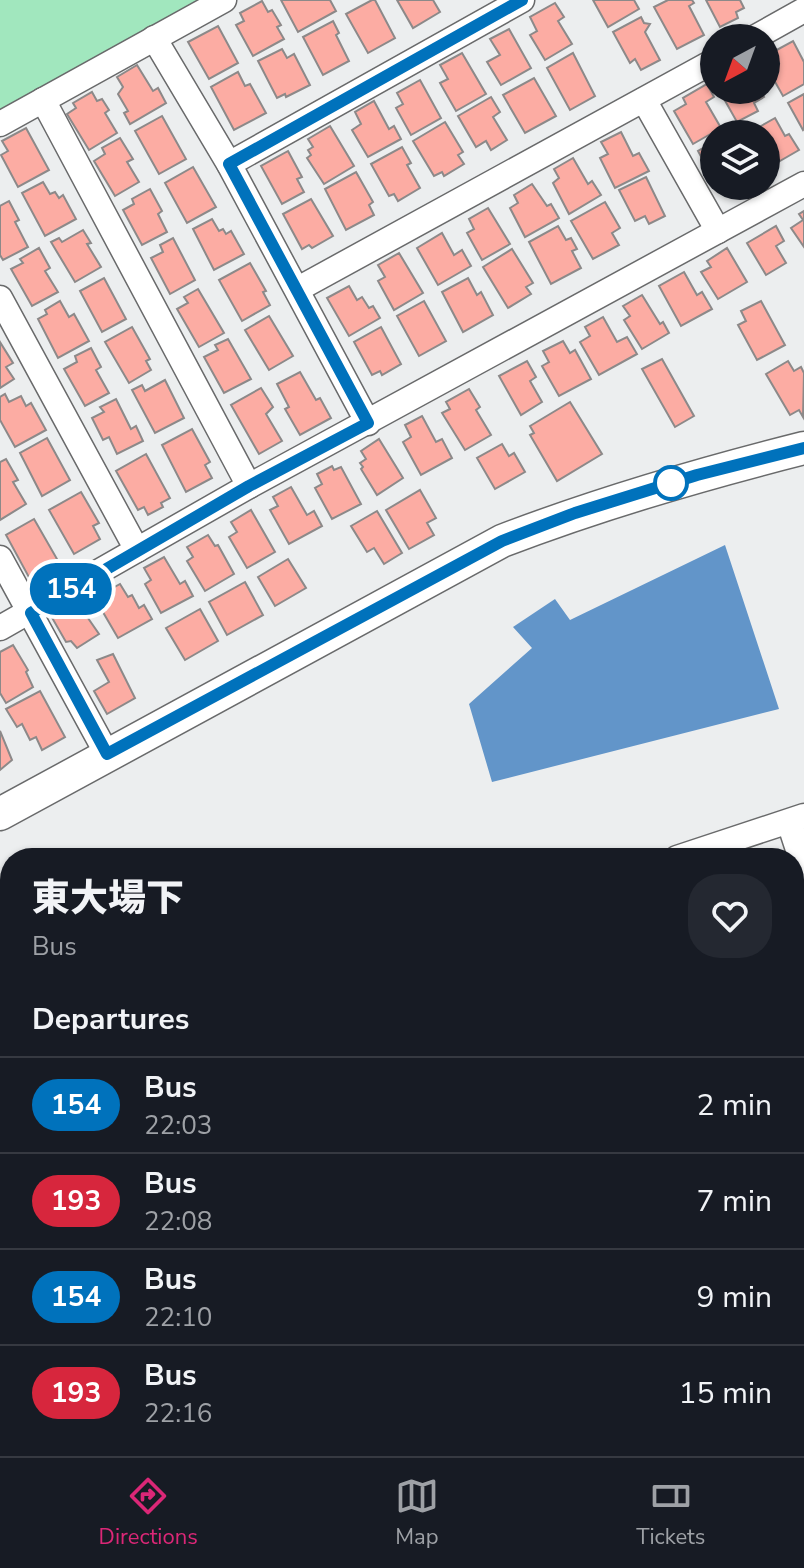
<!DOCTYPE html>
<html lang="en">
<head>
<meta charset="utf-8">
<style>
	:root { --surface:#171b24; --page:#242831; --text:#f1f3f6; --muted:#9ea1a6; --line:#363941; --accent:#db2777 }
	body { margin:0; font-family:"Nunito Sans","Noto Sans JP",sans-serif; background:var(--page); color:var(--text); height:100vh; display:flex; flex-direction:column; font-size:30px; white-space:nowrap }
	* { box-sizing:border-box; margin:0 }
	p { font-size:26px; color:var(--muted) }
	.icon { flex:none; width:44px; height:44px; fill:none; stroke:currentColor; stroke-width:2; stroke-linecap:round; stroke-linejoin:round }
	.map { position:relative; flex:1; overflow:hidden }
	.panel { position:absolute; left:0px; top:848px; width:804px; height:608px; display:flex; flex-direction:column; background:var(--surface); border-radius:32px 32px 0 0; box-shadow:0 2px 6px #0004 }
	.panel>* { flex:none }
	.badge { padding:0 16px; border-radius:26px; font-size:28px; line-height:52px }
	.needle { width:52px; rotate:221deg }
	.controls { position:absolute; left:700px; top:24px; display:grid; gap:16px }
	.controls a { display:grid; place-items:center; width:80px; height:80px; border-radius:50%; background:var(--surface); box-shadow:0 2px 6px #0004; font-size:40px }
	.map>.badge { position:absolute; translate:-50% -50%; box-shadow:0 0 0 4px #fff }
	h2 { padding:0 32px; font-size:30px; line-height:72px }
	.round { display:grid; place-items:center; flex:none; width:84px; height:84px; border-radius:32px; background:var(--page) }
	.headline { display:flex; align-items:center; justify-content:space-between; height:136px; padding:0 32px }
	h1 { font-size:38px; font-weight:800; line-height:60px }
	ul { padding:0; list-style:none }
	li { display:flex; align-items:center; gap:24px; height:96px; padding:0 32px; border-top:2px solid var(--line) }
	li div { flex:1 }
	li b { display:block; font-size:30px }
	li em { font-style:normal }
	li .badge { min-width:88px; font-weight:700; text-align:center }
	.menu { display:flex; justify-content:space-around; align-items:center; height:112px; border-top:2px solid var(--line); background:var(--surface); font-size:22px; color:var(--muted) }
	.menu a { display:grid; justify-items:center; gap:4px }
	.menu .selected { color:var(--accent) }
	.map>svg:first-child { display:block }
</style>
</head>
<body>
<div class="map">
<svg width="804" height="1456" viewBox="0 0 804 1456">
	<rect width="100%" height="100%" fill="#eceeef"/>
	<polygon fill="#a1e7be" points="0,0 203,0 0,113"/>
	<polygon fill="#6295c9" points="725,545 779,709 492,782 469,704 532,648 513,627 555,599 570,620"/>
	<g fill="#fcaca3" stroke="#8c8989" stroke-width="2">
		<polygon points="281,0 330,0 336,11 298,32"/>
		<polygon points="372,0 375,0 395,38 368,53 346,14"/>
		<polygon points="397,0 433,0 440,12 413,28"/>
		<polygon points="593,0 634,0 639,9 608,27"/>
		<polygon points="668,0 692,0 694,3 689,6 704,35 677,49 654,7"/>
		<polygon points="706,0 740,0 744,8 736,12 738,18 720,27"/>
		<polygon points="262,1 268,12 272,10 281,25 277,27 284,39 253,56 236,25 244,21 240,13"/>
		<polygon points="555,3 564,17 558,21 572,44 545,60 530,35 537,31 530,17"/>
		<polygon points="641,17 644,23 650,24 645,32 660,60 641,70 635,59 630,63 613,32"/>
		<polygon points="333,21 339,33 336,35 349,61 323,75 303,37"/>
		<polygon points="218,26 238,63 209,79 188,42"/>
		<polygon points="509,29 531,68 501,85 487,62 500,55 490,39"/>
		<polygon points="793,41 804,62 804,84 783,96 770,73 776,70 773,66 779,63 773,52"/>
		<polygon points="282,49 287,58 294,54 310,85 286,97 285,94 277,98 258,61"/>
		<polygon points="462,53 486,94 456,111 440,83 448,79 440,65"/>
		<polygon points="573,53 595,96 570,110 547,68"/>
		<polygon points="137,65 153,91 158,88 166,103 130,124 124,113 128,111 118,94 123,87 117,77"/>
		<polygon points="238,72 245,86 250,84 266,113 234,130 211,87"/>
		<polygon points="534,78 556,116 525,133 503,95"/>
		<polygon points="420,80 441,118 411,135 396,108 403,104 397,93"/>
		<polygon points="707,84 714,97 706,102 721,128 693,144 674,111 686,104 683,98"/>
		<polygon points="719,90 760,90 764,97 754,103 758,111 737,122"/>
		<polygon points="92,92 97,101 102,99 109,110 105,113 117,133 89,150 67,114 76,108 73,103"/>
		<polygon points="804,94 804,129 803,130 788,103"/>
		<polygon points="491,97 500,112 493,117 507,140 491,150 486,141 476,147 458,116"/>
		<polygon points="374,101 389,129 394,126 401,139 368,157 352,130 361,124 355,112"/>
		<polygon points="162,116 186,159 159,174 135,131"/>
		<polygon points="775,118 785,136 789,134 799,150 766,169 766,134 747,134"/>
		<polygon points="445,122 463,152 458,155 464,164 444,176 442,172 434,176 413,141"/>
		<polygon points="330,126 354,166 324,184 307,158 311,155 308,150 313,147 308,139"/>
		<polygon points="26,128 49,170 18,187 1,155 8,151 2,141"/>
		<polygon points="621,132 633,156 639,153 649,171 615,188 600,158 608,154 601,142"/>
		<polygon points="120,138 133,159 127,162 139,182 115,196 94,161 105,154 102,148"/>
		<polygon points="714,142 714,181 698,151"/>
		<polygon points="402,147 411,163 407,165 420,188 398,201 394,194 389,196 371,164"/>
		<polygon points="288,151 302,177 297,179 304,192 282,204 261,166"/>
		<polygon points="573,158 588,184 592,181 601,195 569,214 553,183 559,178 554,169"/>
		<polygon points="193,167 216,207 187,223 165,183"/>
		<polygon points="356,172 373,202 369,205 374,215 346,230 325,189"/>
		<polygon points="646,177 665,216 649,224 645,216 635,221 619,190"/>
		<polygon points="43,182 50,194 55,192 59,198 63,195 76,219 45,236 22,193"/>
		<polygon points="532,184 547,206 551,204 559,218 525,237 510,208 518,203 514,195"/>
		<polygon points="150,189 162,211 158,214 167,232 142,245 123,210 134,204 132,199"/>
		<polygon points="311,199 333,236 312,248 309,245 302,249 283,214"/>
		<polygon points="9,201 19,220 15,222 28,247 3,260 0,255 0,206"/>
		<polygon points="605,202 620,228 612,233 619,245 593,259 571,221"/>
		<polygon points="488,208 510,244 482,260 467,233 474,229 469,219"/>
		<polygon points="804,211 804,247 791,228 803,220 799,214"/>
		<polygon points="212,219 219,231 223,229 226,234 231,231 244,254 214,270 193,229"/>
		<polygon points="558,226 566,240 571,238 577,249 572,251 581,268 551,284 529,242"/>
		<polygon points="776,226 784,241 776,246 786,263 766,275 747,243"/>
		<polygon points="83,230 91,243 87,244 101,267 75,282 51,242 59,238 62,242"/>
		<polygon points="442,233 454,255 462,250 471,266 438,285 417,248"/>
		<polygon points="173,238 195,280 170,294 151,258 163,252 160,245"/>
		<polygon points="39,248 50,268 45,271 58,292 32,306 11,269 23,263 20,259"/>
		<polygon points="727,248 747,282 718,299 701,272 711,267 707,261"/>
		<polygon points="512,249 533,283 526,287 531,294 508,308 483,267"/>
		<polygon points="399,253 423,293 394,310 378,281 385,277 378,265"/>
		<polygon points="250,263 266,291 263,292 270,305 242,321 219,280"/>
		<polygon points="684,272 697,295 702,292 712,309 681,326 659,286"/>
		<polygon points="104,278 126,319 102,332 80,291"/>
		<polygon points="468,278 477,295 481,292 493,315 463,332 442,292"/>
		<polygon points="349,286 357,300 362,297 369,308 373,306 380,318 349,336 327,298"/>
		<polygon points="198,289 224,333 199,347 177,309 188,303 184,297"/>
		<polygon points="642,295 660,324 663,322 669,333 642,349 624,320 630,316 623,306"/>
		<polygon points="60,301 69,317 74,314 89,341 58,358 38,319 47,314 45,310"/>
		<polygon points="424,301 446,341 419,356 397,316"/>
		<polygon points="761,301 785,345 757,360 738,325 746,321 741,311"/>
		<polygon points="269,316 293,356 269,370 245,330"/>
		<polygon points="603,317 617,342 627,337 637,354 599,375 580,342 590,336 585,327"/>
		<polygon points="132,327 150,359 146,361 151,370 129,383 105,342"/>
		<polygon points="381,327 401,364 382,375 380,371 372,375 354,342"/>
		<polygon points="228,339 251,379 224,393 204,357 218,350 215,345"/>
		<polygon points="563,341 570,353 575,350 591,379 559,396 542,366 549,362 543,351"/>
		<polygon points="0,342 13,363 6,367 14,379 0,388"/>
		<polygon points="91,348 101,367 96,370 109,393 85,406 64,369 77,362 75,356"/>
		<polygon points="662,359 694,416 675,427 642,369"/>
		<polygon points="527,361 536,377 530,381 542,402 521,415 499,376"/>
		<polygon points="788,361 794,371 801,367 804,373 803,417 799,410 790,415 766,374"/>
		<polygon points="300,372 316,400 320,398 331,418 300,435 285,409 289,407 277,384"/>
		<polygon points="165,380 184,418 155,433 132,390 142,385 145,391"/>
		<polygon points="261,388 273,407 266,414 282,441 259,454 231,405"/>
		<polygon points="469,389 480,407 476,410 491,435 465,450 442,413 450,409 446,402"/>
		<polygon points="5,394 9,402 21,396 26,406 31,403 46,430 15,447 0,420 0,397"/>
		<polygon points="116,399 131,429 136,426 143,441 117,454 109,437 103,440 92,418 104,412 100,407"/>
		<polygon points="570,402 602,454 557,481 530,435 534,433 530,426"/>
		<polygon points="422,416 436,442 442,439 452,458 421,475 403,442 411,437 405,425"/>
		<polygon points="192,429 210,462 205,465 212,478 186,492 162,445"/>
		<polygon points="47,438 70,480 42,496 20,453"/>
		<polygon points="379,439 403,478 377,495 361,469 363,467 360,463 366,459 361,451"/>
		<polygon points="502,444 509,456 514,453 525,472 495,489 477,458"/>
		<polygon points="146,454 170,498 161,503 163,507 148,515 144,507 138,510 116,471"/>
		<polygon points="6,459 18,480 13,482 26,504 0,520 0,462"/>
		<polygon points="332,466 334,470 341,467 361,504 332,519 315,488 322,484 317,474"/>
		<polygon points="291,487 307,515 314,511 322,526 289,544 270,510 278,506 273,497"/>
		<polygon points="420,490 436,518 427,523 434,535 409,549 386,510"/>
		<polygon points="81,492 99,523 93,526 100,539 74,554 49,510"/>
		<polygon points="251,510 275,552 247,568 229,537 237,532 231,522"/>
		<polygon points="377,511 402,553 384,564 374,548 367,552 351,526"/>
		<polygon points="34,519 57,559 48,564 51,570 31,581 6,535"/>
		<polygon points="208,535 215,546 218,545 234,574 205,591 187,561 193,557 187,547"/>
		<polygon points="164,557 180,584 185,581 193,596 161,613 145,584 151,580 144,568"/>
		<polygon points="288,559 306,588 275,606 258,577"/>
		<polygon points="245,582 263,615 227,635 209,602"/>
		<polygon points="120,584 128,597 132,595 139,608 144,605 152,619 118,638 100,607 107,603 102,594"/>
		<polygon points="72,595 99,634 77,648 71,641 66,642 47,609"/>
		<polygon points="200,609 218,641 185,660 166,628"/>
		<polygon points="13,645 28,670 26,672 33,687 6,703 0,693 0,652"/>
		<polygon points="113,654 135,698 107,714 94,691 109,682 97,660"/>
		<polygon points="40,691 65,737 42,750 36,737 30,740 22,724 17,727 6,709"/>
		<polygon points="0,731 12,760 0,770"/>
		<polygon points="804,1005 804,1050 799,1052 794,1039 794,1009"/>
		<polygon points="10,1062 10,1108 8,1108 0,1082 0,1065"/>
		<polygon points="800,1100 804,1116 794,1120 794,1102"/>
		<polygon points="10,1123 10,1153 3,1125"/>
		<polygon points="10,1228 10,1267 2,1230"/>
		<polygon points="801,1245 804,1256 804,1289 794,1292 794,1248"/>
		<polygon points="804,1349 804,1402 794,1405 794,1352"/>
		<polygon points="0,1385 6,1407 10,1406 10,1425 0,1427"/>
		<polygon points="804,1414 804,1451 794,1453 794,1416"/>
		<polygon points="10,1440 10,1446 20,1446 19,1456 0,1456 0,1442"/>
		<polygon points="36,1446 65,1446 67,1454 72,1453 73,1456 38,1456"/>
		<polygon points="85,1446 118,1446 120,1456 97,1456 96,1453 87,1455"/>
		<polygon points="140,1446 168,1446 168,1449 142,1455"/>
		<polygon points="392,1446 395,1456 364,1456 364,1455"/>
		<polygon points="471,1446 494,1446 496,1451 514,1447 517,1456 474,1456"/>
		<polygon points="530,1446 572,1446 575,1454 533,1456"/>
		<polygon points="649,1446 668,1446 671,1456 636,1456 635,1450"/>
		<polygon points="686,1446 722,1446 725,1456 689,1456"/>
	</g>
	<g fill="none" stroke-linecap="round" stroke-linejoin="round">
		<g stroke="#696a6b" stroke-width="27">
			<g id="minor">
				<polyline points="154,38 229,164 368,423"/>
				<polyline points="754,38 804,10"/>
				<polyline points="43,100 249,486"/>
				<polyline points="644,100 718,231"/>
				<polyline points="0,124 224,0"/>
				<polyline points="229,164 522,0"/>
				<polyline points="298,289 714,61"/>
				<polyline points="0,298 137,550"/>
				<polyline points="0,558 107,754"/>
				<polyline points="0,628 249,486 804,184"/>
				<polyline points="789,822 804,868"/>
				<polyline points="677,858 804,816"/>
				<polyline points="794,978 804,974"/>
				<polyline points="0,1045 10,1043"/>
				<polyline points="797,1151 804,1176"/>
				<polyline points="0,1199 10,1197"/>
				<polyline points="794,1328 804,1326"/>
				<polyline points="0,1359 10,1357"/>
				<polyline points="245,1456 288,1446"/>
			</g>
		</g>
		<g stroke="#696a6b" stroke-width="35">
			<path id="tertiary" d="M0 814 502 541C601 503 701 474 804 448"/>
		</g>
		<use href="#minor" stroke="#fff" stroke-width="24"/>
		<use href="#tertiary" stroke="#fff" stroke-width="32"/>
	</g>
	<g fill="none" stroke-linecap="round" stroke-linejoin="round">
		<g stroke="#fff" stroke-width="18">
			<polyline id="line" points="522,0 229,164 368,423 249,486 31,613 107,754 502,541 575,513 697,475 804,448"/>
		</g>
		<use href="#line" stroke="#0072bc" stroke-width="12"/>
	</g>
	<circle fill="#fff" stroke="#0072bc" stroke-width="4" cx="671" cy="483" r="16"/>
</svg>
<div class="controls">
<a><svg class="needle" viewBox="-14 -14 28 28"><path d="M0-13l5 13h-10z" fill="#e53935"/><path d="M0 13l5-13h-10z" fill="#9ea1a6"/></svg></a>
<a><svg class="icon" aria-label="layers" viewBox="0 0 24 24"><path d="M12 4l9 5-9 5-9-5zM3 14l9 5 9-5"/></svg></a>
</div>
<b class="badge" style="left:71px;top:589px;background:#0072bc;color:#fff">154</b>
<section class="panel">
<div class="headline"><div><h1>東大場下</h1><p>Bus</p></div><a class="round"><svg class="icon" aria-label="heart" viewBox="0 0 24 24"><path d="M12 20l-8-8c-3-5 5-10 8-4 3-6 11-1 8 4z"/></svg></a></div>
<h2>Departures</h2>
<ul>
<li><span class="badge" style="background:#0072bc;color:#fff">154</span><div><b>Bus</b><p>22:03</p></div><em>2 min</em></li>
<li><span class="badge" style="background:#d7263d;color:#fff">193</span><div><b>Bus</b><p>22:08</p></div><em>7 min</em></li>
<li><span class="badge" style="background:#0072bc;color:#fff">154</span><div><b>Bus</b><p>22:10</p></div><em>9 min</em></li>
<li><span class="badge" style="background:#d7263d;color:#fff">193</span><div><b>Bus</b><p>22:16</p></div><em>15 min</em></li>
</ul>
</section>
</div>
<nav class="menu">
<a class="selected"><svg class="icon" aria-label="directions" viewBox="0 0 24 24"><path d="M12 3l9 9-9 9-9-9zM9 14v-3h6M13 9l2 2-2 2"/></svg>Directions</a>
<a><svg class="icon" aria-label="map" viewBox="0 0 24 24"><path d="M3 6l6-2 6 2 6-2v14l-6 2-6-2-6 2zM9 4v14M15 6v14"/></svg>Map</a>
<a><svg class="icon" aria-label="tickets" viewBox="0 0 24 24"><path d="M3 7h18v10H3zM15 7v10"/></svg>Tickets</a>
</nav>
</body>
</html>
